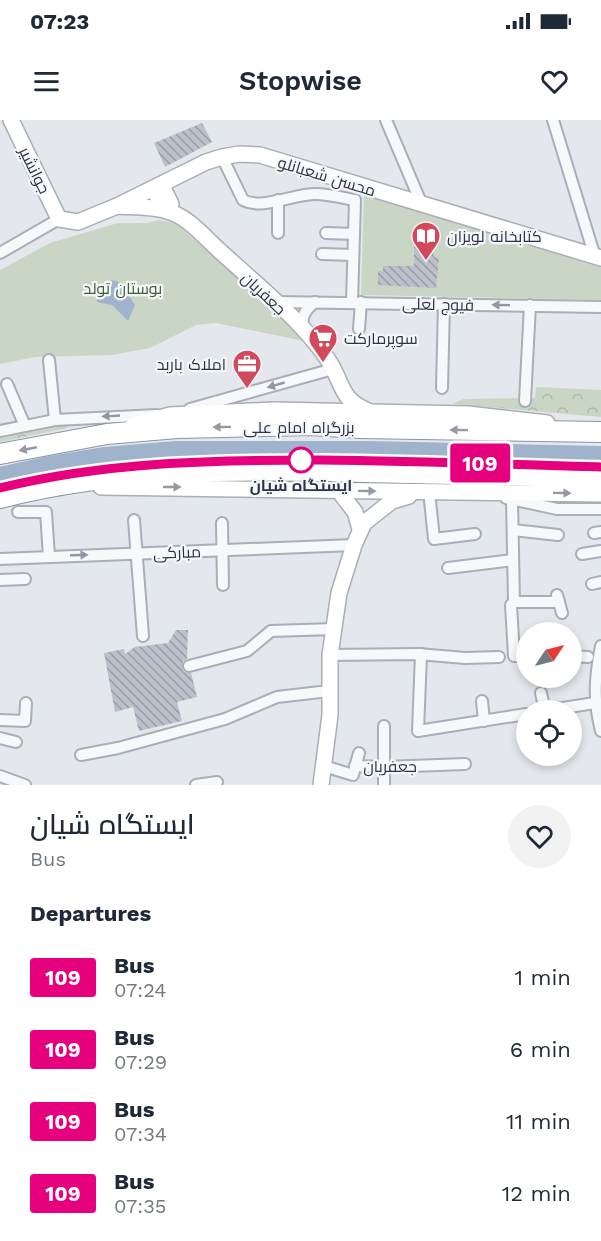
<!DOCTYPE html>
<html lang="en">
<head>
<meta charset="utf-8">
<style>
	:root { --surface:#fff; --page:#f2f2f3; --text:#1f2937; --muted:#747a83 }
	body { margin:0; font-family:"Work Sans",Cairo,sans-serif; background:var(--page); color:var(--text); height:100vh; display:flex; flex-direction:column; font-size:22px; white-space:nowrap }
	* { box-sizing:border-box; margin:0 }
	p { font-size:20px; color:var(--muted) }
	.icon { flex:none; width:33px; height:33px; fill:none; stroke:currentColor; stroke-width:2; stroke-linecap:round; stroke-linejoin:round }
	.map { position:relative; height:665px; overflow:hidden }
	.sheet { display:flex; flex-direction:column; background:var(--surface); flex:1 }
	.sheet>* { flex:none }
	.badge { padding:0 12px; border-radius:4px; font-size:21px; line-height:39px }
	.needle { width:39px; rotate:55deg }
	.controls { position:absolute; left:516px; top:502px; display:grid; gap:12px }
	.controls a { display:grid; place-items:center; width:66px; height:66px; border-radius:50%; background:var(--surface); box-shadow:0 3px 9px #0003; font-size:30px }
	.map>.badge { position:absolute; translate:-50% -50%; box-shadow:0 0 0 3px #fff }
	h2 { padding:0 30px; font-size:22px; line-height:54px }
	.round { display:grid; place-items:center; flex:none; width:63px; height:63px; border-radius:32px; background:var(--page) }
	.overview { display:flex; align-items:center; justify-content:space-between; height:102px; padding:0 30px }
	h1 { font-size:28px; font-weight:600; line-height:45px }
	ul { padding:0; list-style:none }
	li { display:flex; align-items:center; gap:18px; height:72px; padding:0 30px }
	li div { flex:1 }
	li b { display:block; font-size:22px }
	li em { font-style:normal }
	li .badge { min-width:66px; font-weight:700; text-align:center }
	.status { display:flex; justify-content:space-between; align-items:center; height:42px; padding:0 30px; background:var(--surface); direction:ltr }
	.status svg { height:16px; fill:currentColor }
	header { display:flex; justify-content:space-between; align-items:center; height:78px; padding:0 30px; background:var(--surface); font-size:27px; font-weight:600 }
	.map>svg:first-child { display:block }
</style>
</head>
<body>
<div class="status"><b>07:23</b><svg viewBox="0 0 49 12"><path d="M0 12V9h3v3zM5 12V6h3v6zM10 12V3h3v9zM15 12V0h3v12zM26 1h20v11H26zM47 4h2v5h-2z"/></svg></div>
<header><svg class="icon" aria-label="menu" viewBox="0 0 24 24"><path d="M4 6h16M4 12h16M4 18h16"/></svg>Stopwise<svg class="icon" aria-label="heart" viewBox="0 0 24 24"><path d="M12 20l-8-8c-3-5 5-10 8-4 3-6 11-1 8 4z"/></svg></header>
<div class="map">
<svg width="601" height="665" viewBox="0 0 601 665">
	<defs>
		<pattern id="forest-crowns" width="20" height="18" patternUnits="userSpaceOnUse" patternTransform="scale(1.5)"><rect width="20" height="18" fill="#c9d6c5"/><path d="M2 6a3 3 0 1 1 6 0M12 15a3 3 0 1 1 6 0" fill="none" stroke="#adb8ab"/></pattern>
		<pattern id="building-back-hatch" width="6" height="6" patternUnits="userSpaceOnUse" patternTransform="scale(1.5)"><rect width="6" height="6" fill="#bbc0ca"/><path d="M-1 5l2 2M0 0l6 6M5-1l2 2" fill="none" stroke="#989da6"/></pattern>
	</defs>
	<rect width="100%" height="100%" fill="#e4e7ec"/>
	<g fill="url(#forest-crowns)">
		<polygon points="536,267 601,270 601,297 453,284 463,279 535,278"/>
		<polygon points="65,304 68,308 0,322 0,317"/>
	</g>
	<g fill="#c9d6c5">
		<polygon points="364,73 512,120 601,144 601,180 361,175"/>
		<polygon points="158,100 170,102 182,108 274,191 304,221 216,203 196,205 150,228 112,235 35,237 0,244 0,150 50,123 118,103 148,103"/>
	</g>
	<polygon fill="#9fb4cc" points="112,160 121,163 135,185 128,201 112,185 97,182 98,168"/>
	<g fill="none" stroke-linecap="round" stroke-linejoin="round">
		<polyline stroke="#9fb4cc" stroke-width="18" points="0,356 45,346 105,336 176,330 368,330 601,335"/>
	</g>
	<g fill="url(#building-back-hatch)">
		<polygon points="202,3 212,22 165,47 154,23"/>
		<polygon points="421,112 434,112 434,137 439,138 436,168 378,165 378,151 383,151 383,146 414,146 414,117 420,117"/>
		<polygon points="176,510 188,510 187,539 183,541 182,547 184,552 191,553 197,577 177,582 182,601 139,611 133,587 115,592 104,533 124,529 125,534 135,527 168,523"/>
	</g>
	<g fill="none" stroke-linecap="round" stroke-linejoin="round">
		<g stroke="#a9aeb7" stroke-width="14">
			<g id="street">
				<polyline points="386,0 422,85"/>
				<polyline points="553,0 595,137"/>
				<path d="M222 37 243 80C261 90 292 75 313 74 326 73 342 78 355 80L352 182"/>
				<polyline points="278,113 278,80"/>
				<polyline points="326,113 354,114"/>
				<polyline points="0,133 59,99"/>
				<polyline points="322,134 353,135"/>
				<polyline points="276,182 601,187"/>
				<polyline points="359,209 361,182"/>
				<path d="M304 210C300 197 305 190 315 182"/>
				<polyline points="49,240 55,300"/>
				<polyline points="7,264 25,306"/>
				<polyline points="442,268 444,184"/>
				<polyline points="525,281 530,185"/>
				<polyline points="190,289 333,249"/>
				<polyline points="0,311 55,300 157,295"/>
				<polyline points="429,371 434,419 475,414"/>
				<polyline points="506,378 557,389 601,389"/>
				<polyline points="512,379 514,482 511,485 514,536 526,536"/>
				<polyline points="18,392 46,392 49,437"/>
				<polyline points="134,400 143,516"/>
				<polyline points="222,403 223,465"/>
				<polyline points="513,410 558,415"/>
				<polyline points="594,413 601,412"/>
				<polyline points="582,434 601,431"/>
				<polyline points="0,439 354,425"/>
				<polyline points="448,448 513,440"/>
				<polyline points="0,460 25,459"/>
				<polyline points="592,464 601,462"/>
				<polyline points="514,482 559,482 557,475"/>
				<polyline points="559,482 562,493"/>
				<path d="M601 526C595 556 593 580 601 611"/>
				<polyline points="421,534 418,611 526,594"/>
				<polyline points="330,535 418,534 465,538 499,537"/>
				<polyline points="572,536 588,537"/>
				<polyline points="189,546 247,531 271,511 334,509"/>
				<polyline points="541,573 545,591"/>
				<polyline points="482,581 484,601"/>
				<polyline points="543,591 595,583"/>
				<polyline points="0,600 25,601 26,583"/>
				<polyline points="0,618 16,622"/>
				<polyline points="81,635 118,628 225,599 277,577 329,571"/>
				<polyline points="324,646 353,655 359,633"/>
				<polyline points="355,646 384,647 465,644"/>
				<polyline points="0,656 25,665"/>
				<polyline points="196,665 217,662"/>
				<polyline points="384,665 384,606"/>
			</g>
		</g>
		<g stroke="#a9aeb7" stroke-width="18">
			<g id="secondary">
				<polyline points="11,0 59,99 78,102 117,86 206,42 222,37 239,34 260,35 601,138"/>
				<polygon points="158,66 163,68 171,84 168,91 163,88 155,71"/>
				<path d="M117 86C133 87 152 86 167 91 188 96 206 119 221 132 256 164 306 204 330 243 344 266 340 279 368 291"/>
				<polyline points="133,306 170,295 273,290 468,294 547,303"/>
				<polyline points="101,367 601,374"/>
				<polyline points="338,370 355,392 360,409"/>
				<polyline points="321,665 330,595 330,535 339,473 354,425 364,403 392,381 409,376"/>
			</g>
		</g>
		<g stroke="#8b94a3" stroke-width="22">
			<g id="highway">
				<polyline points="0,334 107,314 177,308 311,305 360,308 601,312"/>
				<path d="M0 378C119 347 244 349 365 352 444 354 522 355 601 358"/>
			</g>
		</g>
		<use href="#street" stroke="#f7f8fa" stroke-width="10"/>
		<use href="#secondary" stroke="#fff" stroke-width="15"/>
		<use href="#highway" stroke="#fff" stroke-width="20"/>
	</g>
	<defs><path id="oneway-solid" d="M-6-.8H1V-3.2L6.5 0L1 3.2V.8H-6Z" transform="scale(1.5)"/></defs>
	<g fill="#9196a0">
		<use href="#oneway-solid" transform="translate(501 185) rotate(-179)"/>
		<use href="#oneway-solid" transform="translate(276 265) rotate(164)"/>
		<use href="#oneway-solid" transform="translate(111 296) rotate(177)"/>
		<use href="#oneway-solid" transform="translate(79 435) rotate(-2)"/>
	</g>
	<g fill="#959aa2">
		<use href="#oneway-solid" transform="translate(222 307) rotate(179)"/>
		<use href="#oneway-solid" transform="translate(459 310) rotate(-179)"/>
		<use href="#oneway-solid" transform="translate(28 329) rotate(169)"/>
		<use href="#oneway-solid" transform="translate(172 367)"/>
		<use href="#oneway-solid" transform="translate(367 371) rotate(1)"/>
		<use href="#oneway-solid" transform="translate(562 373) rotate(1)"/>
	</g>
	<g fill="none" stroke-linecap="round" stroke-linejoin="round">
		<g stroke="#fff" stroke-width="14">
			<path id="line" d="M0 368C105 342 212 340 320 340 414 341 507 344 601 347"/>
		</g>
		<use href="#line" stroke="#e6007e" stroke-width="9"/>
	</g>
	<defs>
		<g id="library-pin" transform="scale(1.5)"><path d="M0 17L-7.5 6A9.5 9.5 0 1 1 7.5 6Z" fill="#d1495b" stroke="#f4f6f9"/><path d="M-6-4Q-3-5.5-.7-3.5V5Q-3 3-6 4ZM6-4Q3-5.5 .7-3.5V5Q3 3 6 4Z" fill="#fff"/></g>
		<g id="supermarket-pin" transform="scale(1.5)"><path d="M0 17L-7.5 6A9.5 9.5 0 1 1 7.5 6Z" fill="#d1495b" stroke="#f4f6f9"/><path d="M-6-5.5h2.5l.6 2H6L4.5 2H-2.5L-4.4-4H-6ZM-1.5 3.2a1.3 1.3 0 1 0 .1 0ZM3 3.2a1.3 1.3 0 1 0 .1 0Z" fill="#fff"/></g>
		<g id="office-pin" transform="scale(1.5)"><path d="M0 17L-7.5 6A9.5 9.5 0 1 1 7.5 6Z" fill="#d1495b" stroke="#f4f6f9"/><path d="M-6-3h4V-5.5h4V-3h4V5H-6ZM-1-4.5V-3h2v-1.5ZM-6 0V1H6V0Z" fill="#fff"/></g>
	</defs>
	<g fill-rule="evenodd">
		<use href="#library-pin" x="426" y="116"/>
		<use href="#supermarket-pin" x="323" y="218"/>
		<use href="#office-pin" x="247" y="244"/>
	</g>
	<circle fill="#fff" stroke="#e6007e" stroke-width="3" cx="301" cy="340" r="12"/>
	<g text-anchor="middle" stroke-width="4.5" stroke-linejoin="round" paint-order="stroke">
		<g font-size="16" fill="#2b3445" stroke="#f4f6f9">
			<text transform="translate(35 50) rotate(64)" y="6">جوانشیر</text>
			<text transform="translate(327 56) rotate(17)" y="6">محسن شعبانلو</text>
			<text transform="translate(264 173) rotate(43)" y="6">جعفریان</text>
			<text transform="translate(438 184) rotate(1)" y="6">فیوج لعلی</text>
			<text x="299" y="313">بزرگراه امام علی</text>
			<text transform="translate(177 432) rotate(-2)" y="6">مبارکی</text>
			<text x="390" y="652">جعفریان</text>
		</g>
		<g font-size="16" fill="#2b3445" stroke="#f4f6f9" text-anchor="start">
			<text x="447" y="122">کتابخانه لویزان</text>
			<text x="344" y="224">سوپرمارکت</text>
			<text x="226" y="250" text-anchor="end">املاک باربد</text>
		</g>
		<g font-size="16" fill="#3f6138" stroke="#f4f6f9">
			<text x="123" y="174">بوستان تولد</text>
		</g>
		<g font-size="16" font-weight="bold" fill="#2b3445" stroke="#f4f6f9">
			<text x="301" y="371">ایستگاه شیان</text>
		</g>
	</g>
</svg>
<div class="controls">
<a><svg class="needle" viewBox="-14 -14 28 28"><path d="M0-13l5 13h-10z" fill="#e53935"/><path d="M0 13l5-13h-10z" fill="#747a83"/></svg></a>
<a><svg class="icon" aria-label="locate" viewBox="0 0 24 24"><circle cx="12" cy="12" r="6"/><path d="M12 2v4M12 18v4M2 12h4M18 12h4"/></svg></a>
</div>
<b class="badge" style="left:480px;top:343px;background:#e6007e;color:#fff">109</b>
</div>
<section class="sheet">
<div class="overview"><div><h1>ایستگاه شیان</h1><p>Bus</p></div><a class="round"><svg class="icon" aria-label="heart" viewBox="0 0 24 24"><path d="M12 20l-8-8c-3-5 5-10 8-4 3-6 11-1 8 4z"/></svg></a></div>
<h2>Departures</h2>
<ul>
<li><span class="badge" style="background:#e6007e;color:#fff">109</span><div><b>Bus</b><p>07:24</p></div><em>1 min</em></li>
<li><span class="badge" style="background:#e6007e;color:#fff">109</span><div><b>Bus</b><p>07:29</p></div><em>6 min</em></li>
<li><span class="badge" style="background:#e6007e;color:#fff">109</span><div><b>Bus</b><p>07:34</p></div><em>11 min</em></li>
<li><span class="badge" style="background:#e6007e;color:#fff">109</span><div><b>Bus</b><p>07:35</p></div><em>12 min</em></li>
</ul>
</section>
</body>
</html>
